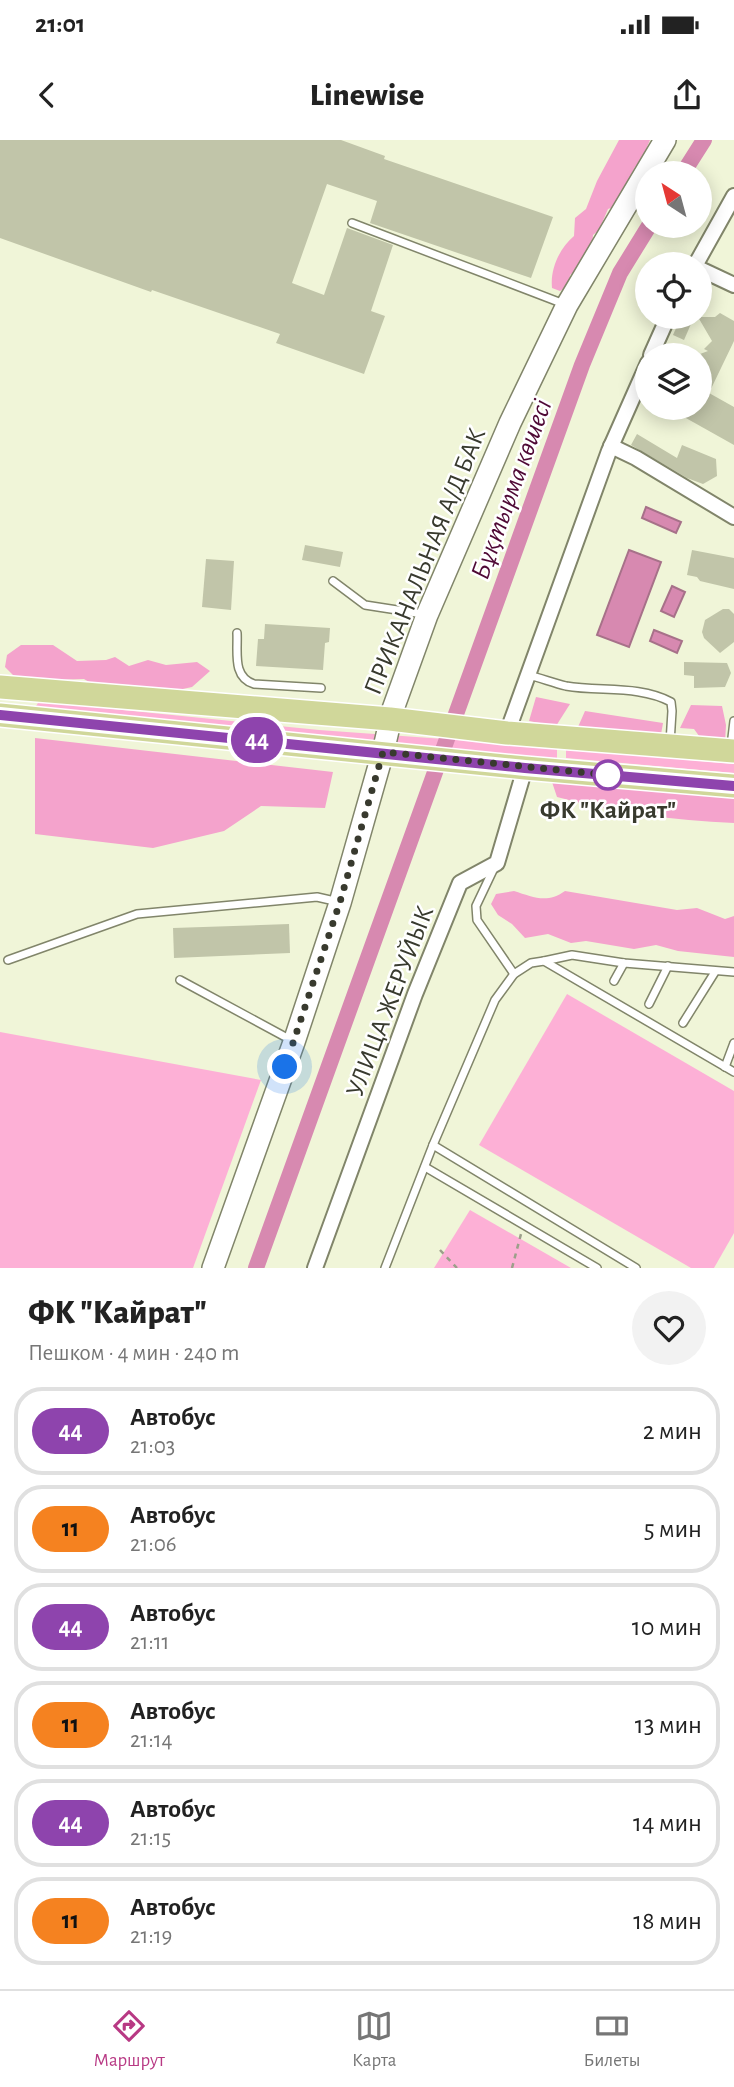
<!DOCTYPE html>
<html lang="ru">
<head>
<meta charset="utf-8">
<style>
	:root { --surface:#fff; --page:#f2f2f2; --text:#222; --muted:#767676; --line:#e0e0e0; --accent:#b83984 }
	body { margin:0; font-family:"Alegreya Sans",sans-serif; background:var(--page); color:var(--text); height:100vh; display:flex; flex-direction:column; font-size:26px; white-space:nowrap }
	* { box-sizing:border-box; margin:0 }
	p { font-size:23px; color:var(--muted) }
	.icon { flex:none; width:38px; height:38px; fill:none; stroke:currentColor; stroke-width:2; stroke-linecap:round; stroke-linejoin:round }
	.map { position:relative; height:1128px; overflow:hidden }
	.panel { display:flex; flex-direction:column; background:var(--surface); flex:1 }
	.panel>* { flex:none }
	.badge { padding:0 14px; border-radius:23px; font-size:24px; line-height:46px }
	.needle { width:46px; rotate:324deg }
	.controls { position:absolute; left:635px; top:21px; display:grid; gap:14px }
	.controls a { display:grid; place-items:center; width:77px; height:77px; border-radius:50%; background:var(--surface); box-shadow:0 4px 18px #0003; font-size:35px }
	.you { position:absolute; width:35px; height:35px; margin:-18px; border:5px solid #fff; border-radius:50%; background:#1a73e8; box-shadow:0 0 0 10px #1a73e833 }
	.map>.badge { position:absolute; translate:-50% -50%; box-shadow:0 0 0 4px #fff }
	.round { display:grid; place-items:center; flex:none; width:74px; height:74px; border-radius:37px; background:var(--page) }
	.overview { display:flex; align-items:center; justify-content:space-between; height:119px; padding:0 28px }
	h1 { font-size:33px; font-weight:800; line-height:52px }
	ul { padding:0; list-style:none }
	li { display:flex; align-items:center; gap:21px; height:88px; margin:0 14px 10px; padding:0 14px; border:4px solid var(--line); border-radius:28px }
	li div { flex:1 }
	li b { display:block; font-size:26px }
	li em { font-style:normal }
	li .badge { min-width:77px; font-weight:700; text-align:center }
	.status { display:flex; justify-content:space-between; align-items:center; height:49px; padding:0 35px; background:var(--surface); direction:ltr }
	.status svg { height:19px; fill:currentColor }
	header { display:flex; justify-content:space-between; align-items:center; height:91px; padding:0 28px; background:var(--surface); font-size:32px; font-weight:800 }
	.menu { display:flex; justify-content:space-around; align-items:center; height:98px; border-top:2px solid var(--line); background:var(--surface); font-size:19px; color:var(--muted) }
	.menu a { display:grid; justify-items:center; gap:4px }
	.menu .active { color:var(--accent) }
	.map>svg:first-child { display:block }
</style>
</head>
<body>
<div class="status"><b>21:01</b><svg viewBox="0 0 49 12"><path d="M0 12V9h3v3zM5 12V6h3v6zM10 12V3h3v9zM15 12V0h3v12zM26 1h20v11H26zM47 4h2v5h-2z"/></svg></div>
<header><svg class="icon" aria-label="back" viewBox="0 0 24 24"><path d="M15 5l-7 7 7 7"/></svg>Linewise<svg class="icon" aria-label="share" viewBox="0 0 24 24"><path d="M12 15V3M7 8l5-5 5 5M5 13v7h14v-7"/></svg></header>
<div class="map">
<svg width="734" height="1128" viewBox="0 0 734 1128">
	<rect width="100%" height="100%" fill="#f0f5d8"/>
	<g fill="#fdb0d6">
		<polygon points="44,562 319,590 557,607 557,619 317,600 39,569 36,566 38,563"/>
		<polygon points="566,609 734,624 734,633 566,618"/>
		<polygon points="567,854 734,951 734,1093 714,1128 691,1128 479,1005"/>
		<polygon points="0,892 261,940 193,1128 0,1128"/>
		<polygon points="470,1070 571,1128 434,1128"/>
	</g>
	<g fill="#f4a3cc">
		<path d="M619 0H650L641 21 635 27 614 67 608 69 599 90 593 95C593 111 582 126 570 135L569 145 560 151 552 148C550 128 560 108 574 96L575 78 586 69 597 41Z"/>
		<polygon points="21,505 53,505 77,521 106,520 115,517 129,526 148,520 166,525 197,522 210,531 192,547 164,553 96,546 84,539 51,540 14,536 5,527 7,515"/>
		<polygon points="536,557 570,564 556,586 529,581"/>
		<polygon points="691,565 722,566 726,585 725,603 702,600 694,589 680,588"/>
		<polygon points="585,571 663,583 660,600 578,587"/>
		<polygon points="35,598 333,632 325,668 261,666 224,691 153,708 35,694"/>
		<path d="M568 636 734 650V683C673 680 615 673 557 657L552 642Z"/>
		<path d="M514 751C533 757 547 764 565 751L677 770 697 768 725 779 734 776V817L678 811 656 805 634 809 586 801 571 803 548 794 525 798 512 784 498 775 491 764 496 754Z"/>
	</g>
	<g fill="#d789b0" stroke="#a77189" stroke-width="2">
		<polygon points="646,367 681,382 676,393 642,378"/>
		<polygon points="629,410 661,422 629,507 597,495"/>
		<polygon points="672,446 685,452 674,477 661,471"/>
		<polygon points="654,490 682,501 677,513 650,501"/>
	</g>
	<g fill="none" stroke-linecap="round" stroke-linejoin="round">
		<g stroke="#d789b0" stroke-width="16">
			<polyline points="683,33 704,0"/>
			<polyline points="256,1128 582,225 620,133 649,86"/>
		</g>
	</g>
	<g fill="#c1c5a9">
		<polygon points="0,0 341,0 385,16 384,19 553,77 531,138 370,83 377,61 327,44 292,143 324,155 347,88 393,105 371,171 385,176 364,234 276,203 280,194 152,150 151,152 0,98"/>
		<polygon points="720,173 734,181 734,201 709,253 734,267 734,305 668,268 700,268 700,214 708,211 704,209 712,201 698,177 715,177"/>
		<polygon points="681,177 694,177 684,200 673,195"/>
		<polygon points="637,294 677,318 682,305 716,319 717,336 703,344 687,338 631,305"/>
		<polygon points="305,405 343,412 340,427 302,420"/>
		<polygon points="692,410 734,418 734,449 700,441 697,437 687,435"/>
		<polygon points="206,419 234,421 231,470 202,467"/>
		<polygon points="723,469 729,469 734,474 734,502 720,513 704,498 702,492 705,480"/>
		<polygon points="265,484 330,488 329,502 325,503 323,530 256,526 258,499 264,499"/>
		<polygon points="684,522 727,523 731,533 725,547 694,548 694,536 684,535"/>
		<polygon points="289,784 290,813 174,818 173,788"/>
	</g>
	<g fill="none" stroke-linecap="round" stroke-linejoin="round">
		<g stroke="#81856a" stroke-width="10">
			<g id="lane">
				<polyline points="352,83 564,164"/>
				<polyline points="333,441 365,465 423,474"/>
				<path d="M237 493C238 512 232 537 254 544L321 548"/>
				<path d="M528 535C541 538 553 543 566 546 600 552 639 545 671 562L672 571 670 603"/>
				<polyline points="731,606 734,581"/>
				<polyline points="495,726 476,766 477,780 514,834"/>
				<polyline points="8,820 137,774 317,757 339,762"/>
				<polyline points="544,821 572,815 624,823 734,832"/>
				<polyline points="180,840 291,900"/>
				<polyline points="614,841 624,823"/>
				<polyline points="649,864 668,826"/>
				<polyline points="683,883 715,832"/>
				<polyline points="725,927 734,903"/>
				<polyline points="433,1005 636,1128"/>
				<polyline points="425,1027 597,1128"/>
				<polyline points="385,1128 433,1005 495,860 514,834 531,823 544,821 734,932"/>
			</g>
		</g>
		<g stroke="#81856a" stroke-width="18">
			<g id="street">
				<polyline points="696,124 734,56"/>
				<polyline points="700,129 734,145"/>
				<polyline points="651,215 668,177"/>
				<polyline points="611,306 636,318 734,377"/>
				<polyline points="507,593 609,311 648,223"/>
				<polyline points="315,1128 415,854 460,743 497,723 525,628"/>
			</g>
		</g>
		<g stroke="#81856a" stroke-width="24">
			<polyline id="secondary" points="213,1128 294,902 340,763 383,612 393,569 427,475 510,283 567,165 665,0"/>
		</g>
		<g stroke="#fff" stroke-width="26">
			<g id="primary">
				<polyline points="0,547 390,579 507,593 734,611"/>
				<polyline points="0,575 525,628 734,646"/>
			</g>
		</g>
		<g stroke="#9c9f8a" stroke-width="2.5" stroke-dasharray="5 5" stroke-linecap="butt">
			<polyline points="440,1110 457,1128"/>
			<polyline points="512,1128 521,1094"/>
		</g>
		<use href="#lane" stroke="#fff" stroke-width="7"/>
		<use href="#street" stroke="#fff" stroke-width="14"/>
		<use href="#secondary" stroke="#fff" stroke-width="21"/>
		<use href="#primary" stroke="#d0d79a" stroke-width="23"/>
	</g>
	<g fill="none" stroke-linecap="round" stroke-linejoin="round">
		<g stroke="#fff" stroke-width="16">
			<polyline id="line" points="0,575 525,628 734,646"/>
		</g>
		<use href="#line" stroke="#8e44ad" stroke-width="10"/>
		<polyline stroke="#383a2e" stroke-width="7" stroke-dasharray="0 12.6" points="285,927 340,762 383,612 608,635"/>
	</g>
	<circle fill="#fff" stroke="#8e44ad" stroke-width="3.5" cx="608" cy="635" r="14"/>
	<g text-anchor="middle" stroke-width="5" stroke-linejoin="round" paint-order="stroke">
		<g font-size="26" fill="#383a2e" stroke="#fff">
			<text transform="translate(424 421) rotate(-68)" y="9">ПРИКАНАЛЬНАЯ А/Д БАК</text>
			<text transform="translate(389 861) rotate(-69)" y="9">УЛИЦА ЖЕРУЙЫК</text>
		</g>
		<g font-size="26" font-weight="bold" fill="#383a2e" stroke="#fff">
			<text x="608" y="678">ФК "Кайрат"</text>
		</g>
		<g font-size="28" font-style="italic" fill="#4f0935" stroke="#fff">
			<text transform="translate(510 349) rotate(-70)" y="10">Бұқтырма көшесі</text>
		</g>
	</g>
</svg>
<div class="controls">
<a><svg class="needle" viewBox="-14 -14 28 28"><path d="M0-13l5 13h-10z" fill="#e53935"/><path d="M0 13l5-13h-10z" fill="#767676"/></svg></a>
<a><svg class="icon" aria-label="locate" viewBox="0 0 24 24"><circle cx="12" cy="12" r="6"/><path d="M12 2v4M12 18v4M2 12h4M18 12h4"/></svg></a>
<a><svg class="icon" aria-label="layers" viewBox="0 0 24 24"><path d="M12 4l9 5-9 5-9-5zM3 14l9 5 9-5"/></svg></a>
</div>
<div class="you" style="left:285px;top:927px"></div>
<b class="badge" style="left:257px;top:600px;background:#8e44ad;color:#fff">44</b>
</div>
<section class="panel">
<div class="overview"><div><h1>ФК &quot;Кайрат&quot;</h1><p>Пешком · 4 мин · 240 m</p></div><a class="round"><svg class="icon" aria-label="heart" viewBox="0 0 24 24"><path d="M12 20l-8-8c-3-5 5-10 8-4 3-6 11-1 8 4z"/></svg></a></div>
<ul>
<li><span class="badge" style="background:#8e44ad;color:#fff">44</span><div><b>Автобус</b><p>21:03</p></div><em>2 мин</em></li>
<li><span class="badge" style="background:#f58220;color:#111">11</span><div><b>Автобус</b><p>21:06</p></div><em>5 мин</em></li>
<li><span class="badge" style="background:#8e44ad;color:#fff">44</span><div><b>Автобус</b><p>21:11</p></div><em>10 мин</em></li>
<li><span class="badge" style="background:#f58220;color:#111">11</span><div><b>Автобус</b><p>21:14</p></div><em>13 мин</em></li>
<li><span class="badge" style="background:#8e44ad;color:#fff">44</span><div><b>Автобус</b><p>21:15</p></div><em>14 мин</em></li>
<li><span class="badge" style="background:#f58220;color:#111">11</span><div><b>Автобус</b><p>21:19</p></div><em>18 мин</em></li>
</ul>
</section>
<nav class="menu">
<a class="active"><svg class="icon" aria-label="directions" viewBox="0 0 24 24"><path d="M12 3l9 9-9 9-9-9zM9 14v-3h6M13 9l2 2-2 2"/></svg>Маршрут</a>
<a><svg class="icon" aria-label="map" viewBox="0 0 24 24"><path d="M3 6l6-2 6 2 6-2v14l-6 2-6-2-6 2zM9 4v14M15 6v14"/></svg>Карта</a>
<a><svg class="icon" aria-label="tickets" viewBox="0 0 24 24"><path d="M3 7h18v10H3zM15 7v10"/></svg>Билеты</a>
</nav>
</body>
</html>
